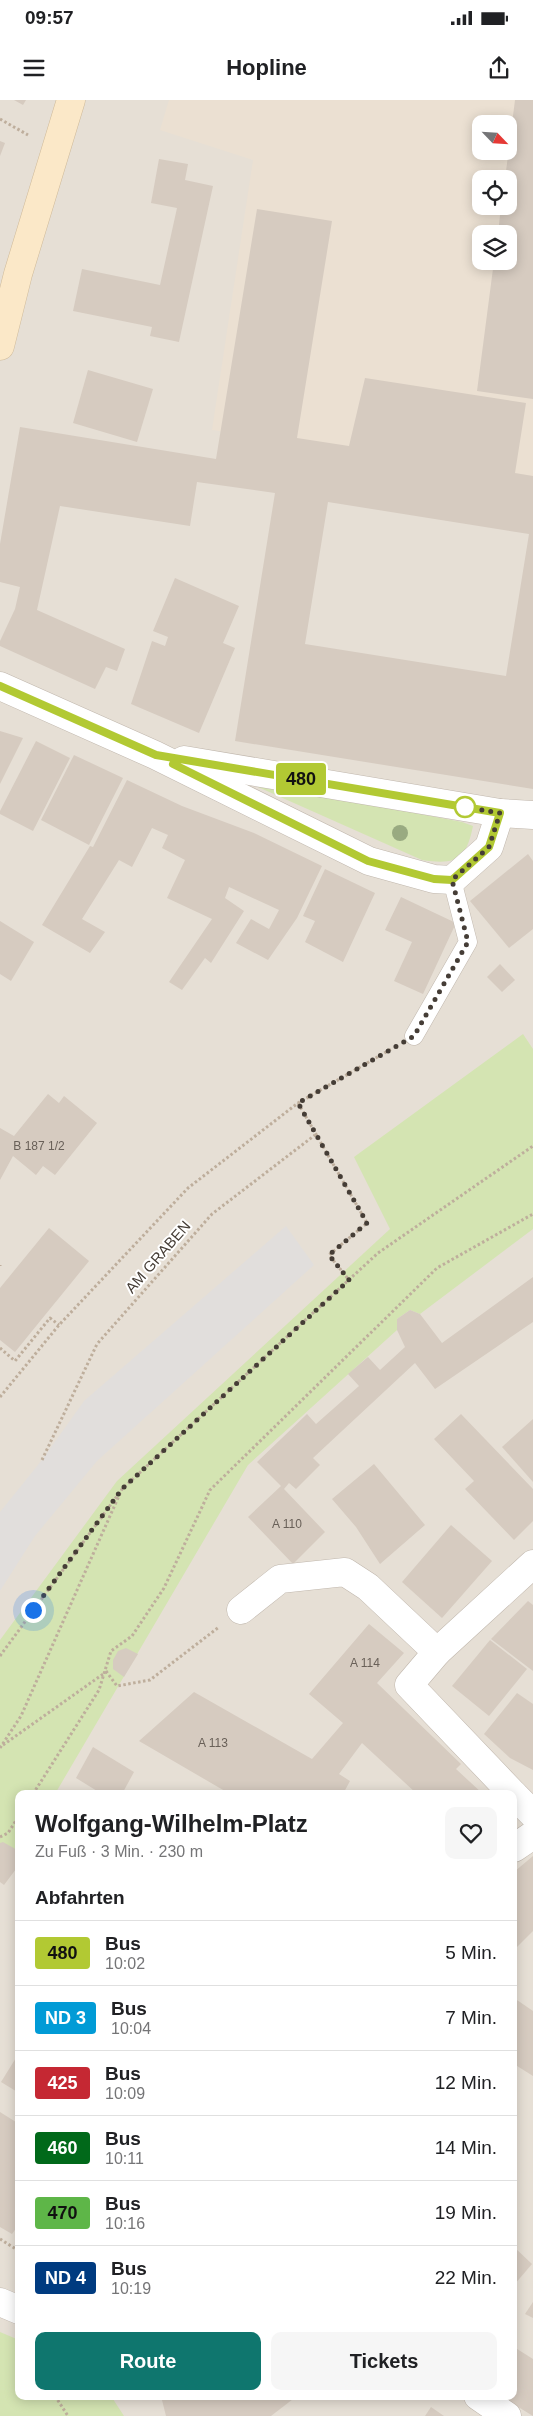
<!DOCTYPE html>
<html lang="de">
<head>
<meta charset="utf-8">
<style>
	:root { --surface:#fff; --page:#f6f6f6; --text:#202124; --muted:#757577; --line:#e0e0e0; --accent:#0f766e }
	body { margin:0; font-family:Arial,sans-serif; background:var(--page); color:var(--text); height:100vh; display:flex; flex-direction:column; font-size:19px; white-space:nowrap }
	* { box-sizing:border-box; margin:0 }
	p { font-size:16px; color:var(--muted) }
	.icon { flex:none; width:28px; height:28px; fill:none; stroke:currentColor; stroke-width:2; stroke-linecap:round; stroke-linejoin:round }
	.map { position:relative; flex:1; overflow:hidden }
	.details { position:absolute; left:15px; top:1690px; width:502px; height:610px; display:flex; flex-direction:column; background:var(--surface); border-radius:10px; box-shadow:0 2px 12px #0003 }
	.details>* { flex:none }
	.badge { padding:0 10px; border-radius:4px; font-size:18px; line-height:32px }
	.needle { width:32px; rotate:115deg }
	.tools { position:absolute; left:472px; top:15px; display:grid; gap:10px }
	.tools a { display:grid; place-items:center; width:45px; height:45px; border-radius:10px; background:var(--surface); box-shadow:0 2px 12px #0003; font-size:25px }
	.you { position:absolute; width:25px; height:25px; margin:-12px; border:4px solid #fff; border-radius:50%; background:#1a73e8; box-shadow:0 0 0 8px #1a73e833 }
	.map>.badge { position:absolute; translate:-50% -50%; box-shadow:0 0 0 2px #fff }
	h2 { padding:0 20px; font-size:19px; line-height:45px }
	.round { display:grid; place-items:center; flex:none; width:52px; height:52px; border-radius:10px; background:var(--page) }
	.head { display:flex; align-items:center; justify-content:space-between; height:85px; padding:0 20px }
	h1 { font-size:24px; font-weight:700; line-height:38px }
	.primary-button { display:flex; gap:10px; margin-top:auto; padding:10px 20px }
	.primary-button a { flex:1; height:58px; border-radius:10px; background:var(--accent); color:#fff; font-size:20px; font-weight:700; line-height:58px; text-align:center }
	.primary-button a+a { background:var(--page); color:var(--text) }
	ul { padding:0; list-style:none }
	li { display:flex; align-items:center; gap:15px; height:65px; padding:0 20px; border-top:1px solid var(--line) }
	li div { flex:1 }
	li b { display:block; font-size:19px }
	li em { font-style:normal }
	li .badge { min-width:55px; font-weight:700; text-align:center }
	.status { display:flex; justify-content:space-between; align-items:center; height:35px; padding:0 25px; background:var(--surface); direction:ltr }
	.status svg { height:14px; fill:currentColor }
	header { display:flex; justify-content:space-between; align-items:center; height:65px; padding:0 20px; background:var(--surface); font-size:22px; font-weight:700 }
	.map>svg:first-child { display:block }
</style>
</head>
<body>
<div class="status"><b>09:57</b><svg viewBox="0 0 49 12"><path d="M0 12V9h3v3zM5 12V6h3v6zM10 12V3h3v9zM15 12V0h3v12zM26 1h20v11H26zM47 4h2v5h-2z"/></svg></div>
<header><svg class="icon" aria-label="menu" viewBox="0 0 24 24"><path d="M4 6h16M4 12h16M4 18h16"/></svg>Hopline<svg class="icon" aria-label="share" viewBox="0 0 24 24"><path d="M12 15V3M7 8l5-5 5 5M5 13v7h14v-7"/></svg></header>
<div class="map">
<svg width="533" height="2316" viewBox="0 0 533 2316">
	<rect width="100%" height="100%" fill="#f2ede7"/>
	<path fill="#e6dfd5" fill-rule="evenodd" d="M0 0H533V2316H0ZM481 24H509V51H481ZM481 79H509V106H481ZM481 134H509V161H481ZM19 1694H514V2296H19Z"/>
	<path fill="#ebe0d2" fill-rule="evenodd" d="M169 0H533V379L212 330 253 60 160 30ZM481 24H509V51H481ZM481 79H509V106H481ZM481 134H509V161H481Z"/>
	<g fill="#d4e4b2">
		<path d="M242 680 462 722 473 726C466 760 456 765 422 760Z"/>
		<polygon points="523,934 533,949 533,1129 420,1214 410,1210 397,1219 397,1230 248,1365 55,1694 19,1694 19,1751 0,1743 0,1540 117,1381 390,1129 354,1057"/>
		<polygon points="0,2232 19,2240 19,2296 111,2296 124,2316 0,2316"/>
	</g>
	<polygon fill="#e1dedc" points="286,1126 314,1165 97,1361 35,1436 0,1491 0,1412 42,1360 84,1301"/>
	<g fill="#d6cbc0" fill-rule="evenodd">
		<polygon points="14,0 26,0 23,5"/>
		<polygon points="515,0 533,0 533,299 477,291 494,161 509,161 509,134 498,134 501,106 509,106 509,79 505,79"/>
		<polygon points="0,41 5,43 0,56"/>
		<polygon points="159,59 188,64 185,80 213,86 179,242 150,236 152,227 73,211 82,169 160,185 177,108 151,103"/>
		<path d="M257 109 332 121 297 338 349 346 365 278 526 303 515 373 533 376V689L235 641 275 393 197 382 190 426 60 406 37 510 125 549 117 571 106 567 95 589 0 546V541L15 509 20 487 0 482V444L20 327 216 359ZM328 402 529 434 506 576 305 544Z"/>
		<polygon points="88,270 153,289 137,342 73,323"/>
		<polygon points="175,478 239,506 223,543 235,548 199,633 131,604 152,541 165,546 168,537 153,531"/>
		<polygon points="0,631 23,638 0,684"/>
		<polygon points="36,641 70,658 33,731 0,714 0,711"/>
		<polygon points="74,655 123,678 89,745 41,720"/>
		<polygon points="127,680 182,706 254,733 322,766 297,818 268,860 236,843 251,819 269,829 279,810 229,787 225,798 244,811 211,863 205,858 182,890 169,882 212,819 167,798 185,760 162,748 168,735 152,728 132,767 119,760 82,819 105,832 90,853 42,825 90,746 93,747"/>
		<polygon points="528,754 533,761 533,829 509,848 470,801"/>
		<polygon points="325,769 375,793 343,862 305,842 315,821 303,816"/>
		<polygon points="401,797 456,823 423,894 394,881 412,842 385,830"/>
		<polygon points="0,821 34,842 11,881 0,874"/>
		<polygon points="500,864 515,880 502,892 487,877"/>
		<polygon points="48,994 59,1003 64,996 97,1023 55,1075 43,1066 36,1075 13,1056 0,1080 0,1028 14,1036"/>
		<polygon points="49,1128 89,1161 15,1252 0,1240 0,1188"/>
		<polygon points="533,1177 533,1222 435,1289 415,1263 313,1358 320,1365 296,1389 289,1383 284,1389 325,1432 293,1464 248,1417 281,1386 257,1362 307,1314 316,1324 359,1286 348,1274 368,1257 380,1270 405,1247 397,1230 397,1219 410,1210 420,1214 442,1243"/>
		<polygon points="461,1314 533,1389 533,1421 514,1440 465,1389 474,1381 434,1339"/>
		<polygon points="533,1319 533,1382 502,1347"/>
		<polygon points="374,1364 425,1425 380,1464 356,1427 332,1399"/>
		<polygon points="451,1425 492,1461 442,1518 402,1482"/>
		<polygon points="528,1501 533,1505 533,1571 491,1539"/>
		<polygon points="369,1524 404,1553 377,1583 461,1664 456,1669 483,1694 417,1694 362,1643 339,1674 350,1681 343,1694 230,1694 139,1641 194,1592 312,1659 343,1623 309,1594"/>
		<polygon points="490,1540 527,1569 489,1616 452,1586"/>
		<polygon points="126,1548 138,1554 124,1577 113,1569 113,1560 118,1551"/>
		<polygon points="517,1593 533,1604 533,1670 510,1658 484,1634"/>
		<polygon points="93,1647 134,1672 122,1694 102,1694 76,1678"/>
		<polygon points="3,1742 19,1751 19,1765 4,1785 0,1782 0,1743"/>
		<polygon points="533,1756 533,1831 514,1850 514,1772"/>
		<polygon points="514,1898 533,1911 533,1976 514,1964"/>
		<polygon points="19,1953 19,1993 1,1982"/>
		<polygon points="0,2012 19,2024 19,2124 12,2134 0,2127"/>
		<polygon points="514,2147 532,2164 514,2185"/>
		<polygon points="533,2202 533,2218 525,2214"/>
		<polygon points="514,2247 533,2259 533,2316 500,2296 514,2296"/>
		<polygon points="161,2296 297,2296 271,2316 166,2316"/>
		<polygon points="431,2307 444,2316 425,2316"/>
	</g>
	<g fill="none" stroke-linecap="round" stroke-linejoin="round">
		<g stroke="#c0b7ad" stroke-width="19">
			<polyline id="lane" points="414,936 468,842 452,780"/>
		</g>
		<g stroke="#c0b7ad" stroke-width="29">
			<g id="street">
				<polyline points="0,586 155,655 369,761 434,779 452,780 489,747 500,713"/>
				<polyline points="184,660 500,713 533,715"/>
				<polyline points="241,1510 280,1479 345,1472 368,1487 437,1552 409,1585 513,1694"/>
				<polyline points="437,1552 533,1464"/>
				<polyline points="514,1695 533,1714"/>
				<polyline points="514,1748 533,1735"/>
				<polyline points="0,2202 19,2210"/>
				<polyline points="478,2296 507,2316"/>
			</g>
		</g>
		<g stroke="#cfba99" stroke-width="29">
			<polyline id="secondary" points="0,246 18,174 71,0"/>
		</g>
		<g stroke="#beae9c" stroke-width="3" stroke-dasharray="2.5 2.5" stroke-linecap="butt">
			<polyline points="0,19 28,35"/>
			<polyline points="298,1003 367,1123 329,1155 349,1180"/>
			<polyline points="0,1165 0,1166"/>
			<polyline points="0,1248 15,1261 50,1218 59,1225"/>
			<polyline points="0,1297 59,1225 188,1088 298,1003 393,948"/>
			<polyline points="42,1360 97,1244 212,1114 315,1035"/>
			<polyline points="0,1556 117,1396"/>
			<polyline points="106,1571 117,1586 150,1580 219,1527"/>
			<polyline points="3,1645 106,1572"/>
			<polyline points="0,1648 21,1616 122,1389 378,1153 533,1046"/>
			<polyline points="33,1694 99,1590 111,1551 132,1536 164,1488 210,1390 437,1168 533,1114"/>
			<polyline points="0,1737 8,1733 19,1716"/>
			<polyline points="0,2139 19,2151"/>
			<polyline points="55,2296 68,2316"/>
		</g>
		<use href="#lane" stroke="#fff" stroke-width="18"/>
		<use href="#street" stroke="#fff" stroke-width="28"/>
		<use href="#secondary" stroke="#fbe8c8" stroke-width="28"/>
	</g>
	<circle fill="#99aa81" cx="400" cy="733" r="8"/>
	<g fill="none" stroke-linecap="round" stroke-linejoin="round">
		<g stroke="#fff" stroke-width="11">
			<polyline id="line" points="0,586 156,655 500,713 489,747 452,780 434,779 368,761 173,664"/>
		</g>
		<use href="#line" stroke="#b2c933" stroke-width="8"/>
		<polyline stroke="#453d36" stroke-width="5" stroke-dasharray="0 9" points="33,1510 122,1389 349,1180 329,1155 367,1123 298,1003 414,936 468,842 452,780 489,747 500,713 465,707"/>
	</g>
	<circle fill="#fff" stroke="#b2c933" stroke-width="2.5" cx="465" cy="707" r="10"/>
	<g text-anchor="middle" stroke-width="4" stroke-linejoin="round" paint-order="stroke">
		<g font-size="12" fill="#696058">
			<text x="39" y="1050">B 187 1/2</text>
			<text x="287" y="1428">A 110</text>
			<text x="365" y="1567">A 114</text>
			<text x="213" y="1647">A 113</text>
		</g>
		<g font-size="15" fill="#453d36" stroke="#fff">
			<text transform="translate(158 1157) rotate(-49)" y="5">AM GRABEN</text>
		</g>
	</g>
</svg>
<div class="tools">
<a><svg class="needle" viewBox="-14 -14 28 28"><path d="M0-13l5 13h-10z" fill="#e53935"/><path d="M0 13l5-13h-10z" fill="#757577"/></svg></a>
<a><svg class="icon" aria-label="locate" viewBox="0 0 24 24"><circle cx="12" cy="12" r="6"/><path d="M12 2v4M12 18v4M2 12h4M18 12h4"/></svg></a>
<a><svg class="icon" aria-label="layers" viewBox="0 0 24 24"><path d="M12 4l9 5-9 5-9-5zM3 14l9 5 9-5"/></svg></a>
</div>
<div class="you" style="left:33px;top:1510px"></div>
<b class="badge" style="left:301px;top:679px;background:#b2c933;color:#111">480</b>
<section class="details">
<div class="head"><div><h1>Wolfgang-Wilhelm-Platz</h1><p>Zu Fuß · 3 Min. · 230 m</p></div><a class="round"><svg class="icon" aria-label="heart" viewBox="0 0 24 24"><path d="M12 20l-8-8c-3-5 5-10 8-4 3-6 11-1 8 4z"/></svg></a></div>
<h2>Abfahrten</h2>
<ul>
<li><span class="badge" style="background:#b2c933;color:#111">480</span><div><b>Bus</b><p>10:02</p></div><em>5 Min.</em></li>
<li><span class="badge" style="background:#019bd6;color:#fff">ND 3</span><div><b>Bus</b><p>10:04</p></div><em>7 Min.</em></li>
<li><span class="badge" style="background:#c52833;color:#fff">425</span><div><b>Bus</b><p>10:09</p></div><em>12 Min.</em></li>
<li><span class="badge" style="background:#01691a;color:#fff">460</span><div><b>Bus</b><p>10:11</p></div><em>14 Min.</em></li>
<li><span class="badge" style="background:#5eb648;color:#111">470</span><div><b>Bus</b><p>10:16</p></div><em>19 Min.</em></li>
<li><span class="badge" style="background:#003b80;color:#fff">ND 4</span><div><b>Bus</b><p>10:19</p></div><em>22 Min.</em></li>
</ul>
<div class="primary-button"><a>Route</a><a>Tickets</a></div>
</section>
</div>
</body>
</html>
